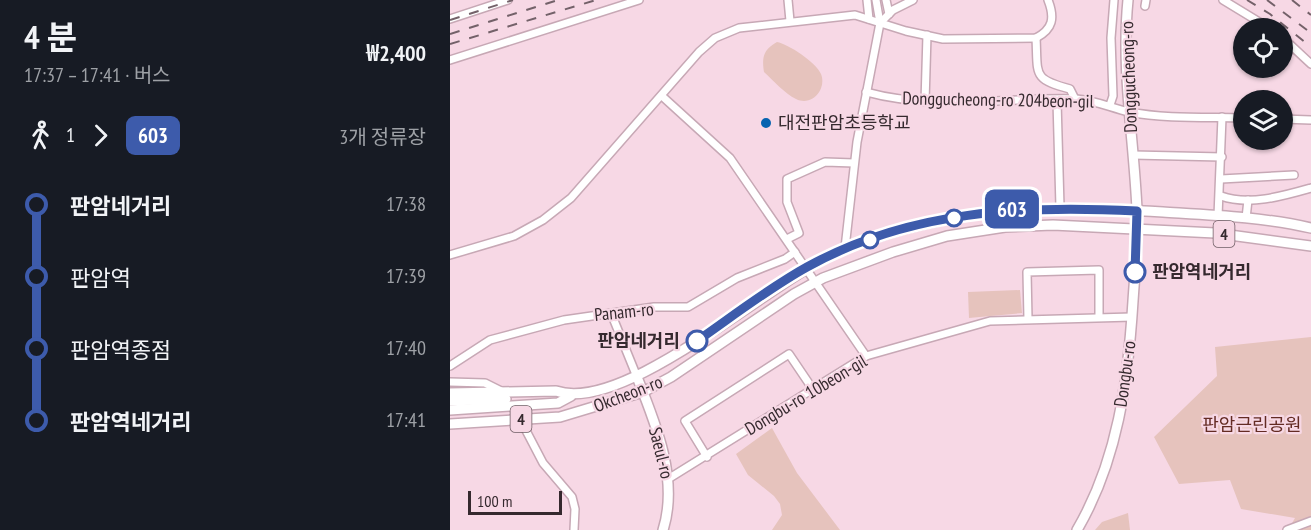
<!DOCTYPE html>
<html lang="ko">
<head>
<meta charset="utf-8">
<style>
	:root { --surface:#171b24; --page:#20242c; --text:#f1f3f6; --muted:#9ea1a6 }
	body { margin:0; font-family:"PT Sans Narrow","Noto Sans KR",sans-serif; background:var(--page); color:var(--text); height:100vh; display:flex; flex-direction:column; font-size:22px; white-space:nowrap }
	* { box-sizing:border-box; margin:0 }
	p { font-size:20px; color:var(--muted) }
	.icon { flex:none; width:33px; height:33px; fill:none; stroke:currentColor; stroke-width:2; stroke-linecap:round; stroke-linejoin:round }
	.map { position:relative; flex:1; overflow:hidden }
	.panel { display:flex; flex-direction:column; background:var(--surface); width:450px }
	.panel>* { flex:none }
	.badge { padding:0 12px; border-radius:9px; font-size:21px; line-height:39px }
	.controls { position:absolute; left:783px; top:18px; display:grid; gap:12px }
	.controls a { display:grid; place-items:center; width:60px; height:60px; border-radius:50%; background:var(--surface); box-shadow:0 2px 4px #0004; font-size:30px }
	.scale { position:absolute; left:18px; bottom:15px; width:94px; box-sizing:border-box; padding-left:6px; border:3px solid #35292e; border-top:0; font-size:16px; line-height:21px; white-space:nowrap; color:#35292e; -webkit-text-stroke:4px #f7d8e5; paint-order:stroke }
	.map>.badge { position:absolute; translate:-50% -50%; box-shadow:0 0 0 3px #fff }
	.legs { display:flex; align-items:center; gap:9px; height:66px; padding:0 24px; font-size:20px }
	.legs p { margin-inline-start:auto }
	.headline { display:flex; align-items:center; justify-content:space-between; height:102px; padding:0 24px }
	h1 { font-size:33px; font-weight:700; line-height:45px }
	ul { padding:0 24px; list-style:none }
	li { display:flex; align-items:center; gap:21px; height:72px; font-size:22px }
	li i { display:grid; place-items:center; width:9px; height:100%; margin:0 8px; background:currentColor }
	li i::after { content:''; width:15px; height:15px; margin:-8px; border:4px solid; border-radius:50%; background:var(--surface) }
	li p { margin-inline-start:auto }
	li:first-child i { background:linear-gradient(#0000 50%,currentColor 0) }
	li:last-child i { background:linear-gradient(currentColor 50%,#0000 0) }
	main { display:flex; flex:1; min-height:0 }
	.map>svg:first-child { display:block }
</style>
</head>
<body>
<main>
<section class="panel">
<div class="headline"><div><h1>4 분</h1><p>17:37 – 17:41 · 버스</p></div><b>₩2,400</b></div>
<div class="legs"><svg class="icon" aria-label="walk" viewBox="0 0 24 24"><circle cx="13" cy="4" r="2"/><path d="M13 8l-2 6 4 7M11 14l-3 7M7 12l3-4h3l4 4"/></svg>1<svg class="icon" aria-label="forward" viewBox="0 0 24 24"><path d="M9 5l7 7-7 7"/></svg><b class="badge" style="background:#3d5bab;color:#fff">603</b><p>3개 정류장</p></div>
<ul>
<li><i style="color:#3d5bab"></i><b>판암네거리</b><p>17:38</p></li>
<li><i style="color:#3d5bab"></i><span>판암역</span><p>17:39</p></li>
<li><i style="color:#3d5bab"></i><span>판암역종점</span><p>17:40</p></li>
<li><i style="color:#3d5bab"></i><b>판암역네거리</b><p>17:41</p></li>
</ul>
</section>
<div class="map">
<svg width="861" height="530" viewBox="0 0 861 530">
	<rect width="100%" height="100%" fill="#f7d8e5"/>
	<g fill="#e6c3bd">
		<path d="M327 42C338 44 366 62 371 74 377 89 362 107 346 99 335 94 323 80 314 72 312 57 313 50 327 42Z"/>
		<polygon points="570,290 572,313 519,318 518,292"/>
		<polygon points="861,337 861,530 838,530 845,518 791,509 780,480 729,484 704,437 767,376 765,347"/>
		<polygon points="322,428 347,473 390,530 322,530 332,515 330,504 324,496 298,475 286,454"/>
		<polygon points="678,513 680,530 645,530 652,522"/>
	</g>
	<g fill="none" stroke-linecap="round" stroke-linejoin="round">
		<g stroke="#c7a8b5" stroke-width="10">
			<g id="minor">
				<polyline points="338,0 340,21"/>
				<polyline points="417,0 419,19"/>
				<polyline points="426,0 430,23"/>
				<polyline points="436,0 439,14"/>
				<polyline points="773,0 819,28"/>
				<polyline points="695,6 696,0"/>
				<polyline points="0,19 58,0"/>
				<polyline points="832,37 861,64"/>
				<path d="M586 38C588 75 582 79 620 89L625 99"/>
				<polyline points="0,60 189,0"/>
				<path d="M416 92C485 111 556 97 626 99 645 100 661 108 679 112 716 119 756 117 794 118"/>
				<polyline points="213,97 280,158 416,356"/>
				<polyline points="607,101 610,207"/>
				<polyline points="475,102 477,35"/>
				<polyline points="660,105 663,96 661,38 664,0"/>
				<polyline points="832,119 861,120"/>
				<polyline points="683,155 772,157"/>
				<polyline points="771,179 844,175"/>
				<path d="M771 196C799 206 833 196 861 188"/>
				<polyline points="768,216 772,117"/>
				<polyline points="796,218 798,200"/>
				<polyline points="337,239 349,233 337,202 337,179 375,162 404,163"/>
				<polyline points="395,248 407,142 430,23 443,10 463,0"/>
				<path d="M0 255 64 236 93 220 121 198 249 52 265 38 289 28 405 15 456 31 493 39 586 38C603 29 605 18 598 0"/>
				<polyline points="161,313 187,377"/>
				<polyline points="578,319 577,272 649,270 649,316"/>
				<polyline points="0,366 40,340 114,320 204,307 238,307 287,278 335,259 345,252"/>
				<polyline points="0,382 35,383 51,391"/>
				<polyline points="70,419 93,463 122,497 125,509 124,530"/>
				<polyline points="257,457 235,421 339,354 362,388"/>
				<polyline points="218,479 416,356 540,321 682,317"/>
				<polyline points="837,530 861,521"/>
			</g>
		</g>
		<g stroke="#c7a8b5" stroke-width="12">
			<g id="major">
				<path d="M187 377C206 424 229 480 213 530"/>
				<path d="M0 393 106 391C176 415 325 276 396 248 507 205 597 206 713 212 762 215 813 217 861 228"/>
				<polyline points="0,401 56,399"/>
				<polyline points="0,410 108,403 121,396"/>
				<polyline points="0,424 110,417 193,392 221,377 344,294 373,278 443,252 497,236 555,227 603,225 765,233 861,246"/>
				<path d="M627 530C668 460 678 381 683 301 685 271 688 240 687 210 684 140 671 70 678 0"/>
			</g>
		</g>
		<use href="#minor" stroke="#fff" stroke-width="7"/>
		<use href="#major" stroke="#fff" stroke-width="9"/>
		<g stroke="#736169" stroke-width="2" stroke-dasharray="10 10" stroke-linecap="butt">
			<polyline points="797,0 820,14 861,47"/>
			<polyline points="817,0 861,33"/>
			<polyline points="842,0 861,15"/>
			<polyline points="0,20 63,0"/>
			<polyline points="0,34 108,0"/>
			<polyline points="0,44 146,0"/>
		</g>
	</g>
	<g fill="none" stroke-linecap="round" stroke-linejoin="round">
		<g stroke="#fff" stroke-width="14">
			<path id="line-1" d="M247 341C283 316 319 288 357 267 460 210 573 205 687 211L685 272"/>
		</g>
		<use href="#line-1" stroke="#3d5bab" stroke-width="9"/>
	</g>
	<circle fill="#0663b0" stroke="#f7d8e5" stroke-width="2" cx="316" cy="123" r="6"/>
	<g fill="#fff" stroke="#3d5bab" stroke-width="3">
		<circle cx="504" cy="218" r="8"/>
		<circle cx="420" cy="240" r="8"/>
		<circle cx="685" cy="272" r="10"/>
		<circle cx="247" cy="341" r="10"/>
	</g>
	<g text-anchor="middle" stroke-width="4.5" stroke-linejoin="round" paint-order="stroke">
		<g fill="#f7d8e5" stroke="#6f5e65" stroke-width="1.5">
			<rect x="763.5" y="221" width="21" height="26" rx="4.5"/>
			<rect x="60.5" y="406" width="21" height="26" rx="4.5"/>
		</g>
		<g font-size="16" font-weight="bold" fill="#35292e">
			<text x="774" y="240">4</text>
			<text x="71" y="425">4</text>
		</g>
		<g font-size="18" fill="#35292e" stroke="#f7d8e5">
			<text transform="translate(679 77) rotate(-92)" y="6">Donggucheong-ro</text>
			<text transform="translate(548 100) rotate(1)" y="6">Donggucheong-ro 204beon-gil</text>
			<text transform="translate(174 312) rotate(-6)" y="6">Panam-ro</text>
			<text transform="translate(675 374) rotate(-82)" y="6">Dongbu-ro</text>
			<text transform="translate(178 394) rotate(-21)" y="6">Okcheon-ro</text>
			<text transform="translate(356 395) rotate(-31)" y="6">Dongbu-ro 10beon-gil</text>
			<text transform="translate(211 453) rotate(76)" y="6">Saeul-ro</text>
		</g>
		<g font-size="18" fill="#35292e" stroke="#f7d8e5" text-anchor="start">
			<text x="328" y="129">대전판암초등학교</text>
		</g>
		<g font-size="18" font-weight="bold" fill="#35292e" stroke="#f7d8e5" text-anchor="start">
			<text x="702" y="278">판암역네거리</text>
			<text x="230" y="347" text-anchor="end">판암네거리</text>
		</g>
		<g font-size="18" fill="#632b23" stroke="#f7d8e5">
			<text x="802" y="431">판암근린공원</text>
		</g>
	</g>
</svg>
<div class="controls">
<a><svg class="icon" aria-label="locate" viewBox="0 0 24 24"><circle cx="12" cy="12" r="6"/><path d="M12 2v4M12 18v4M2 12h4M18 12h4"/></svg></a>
<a><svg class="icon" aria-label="layers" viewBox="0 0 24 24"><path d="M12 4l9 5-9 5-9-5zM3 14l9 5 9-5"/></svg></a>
</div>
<div class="scale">100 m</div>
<b class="badge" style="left:562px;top:209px;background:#3d5bab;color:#fff">603</b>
</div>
</main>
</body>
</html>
